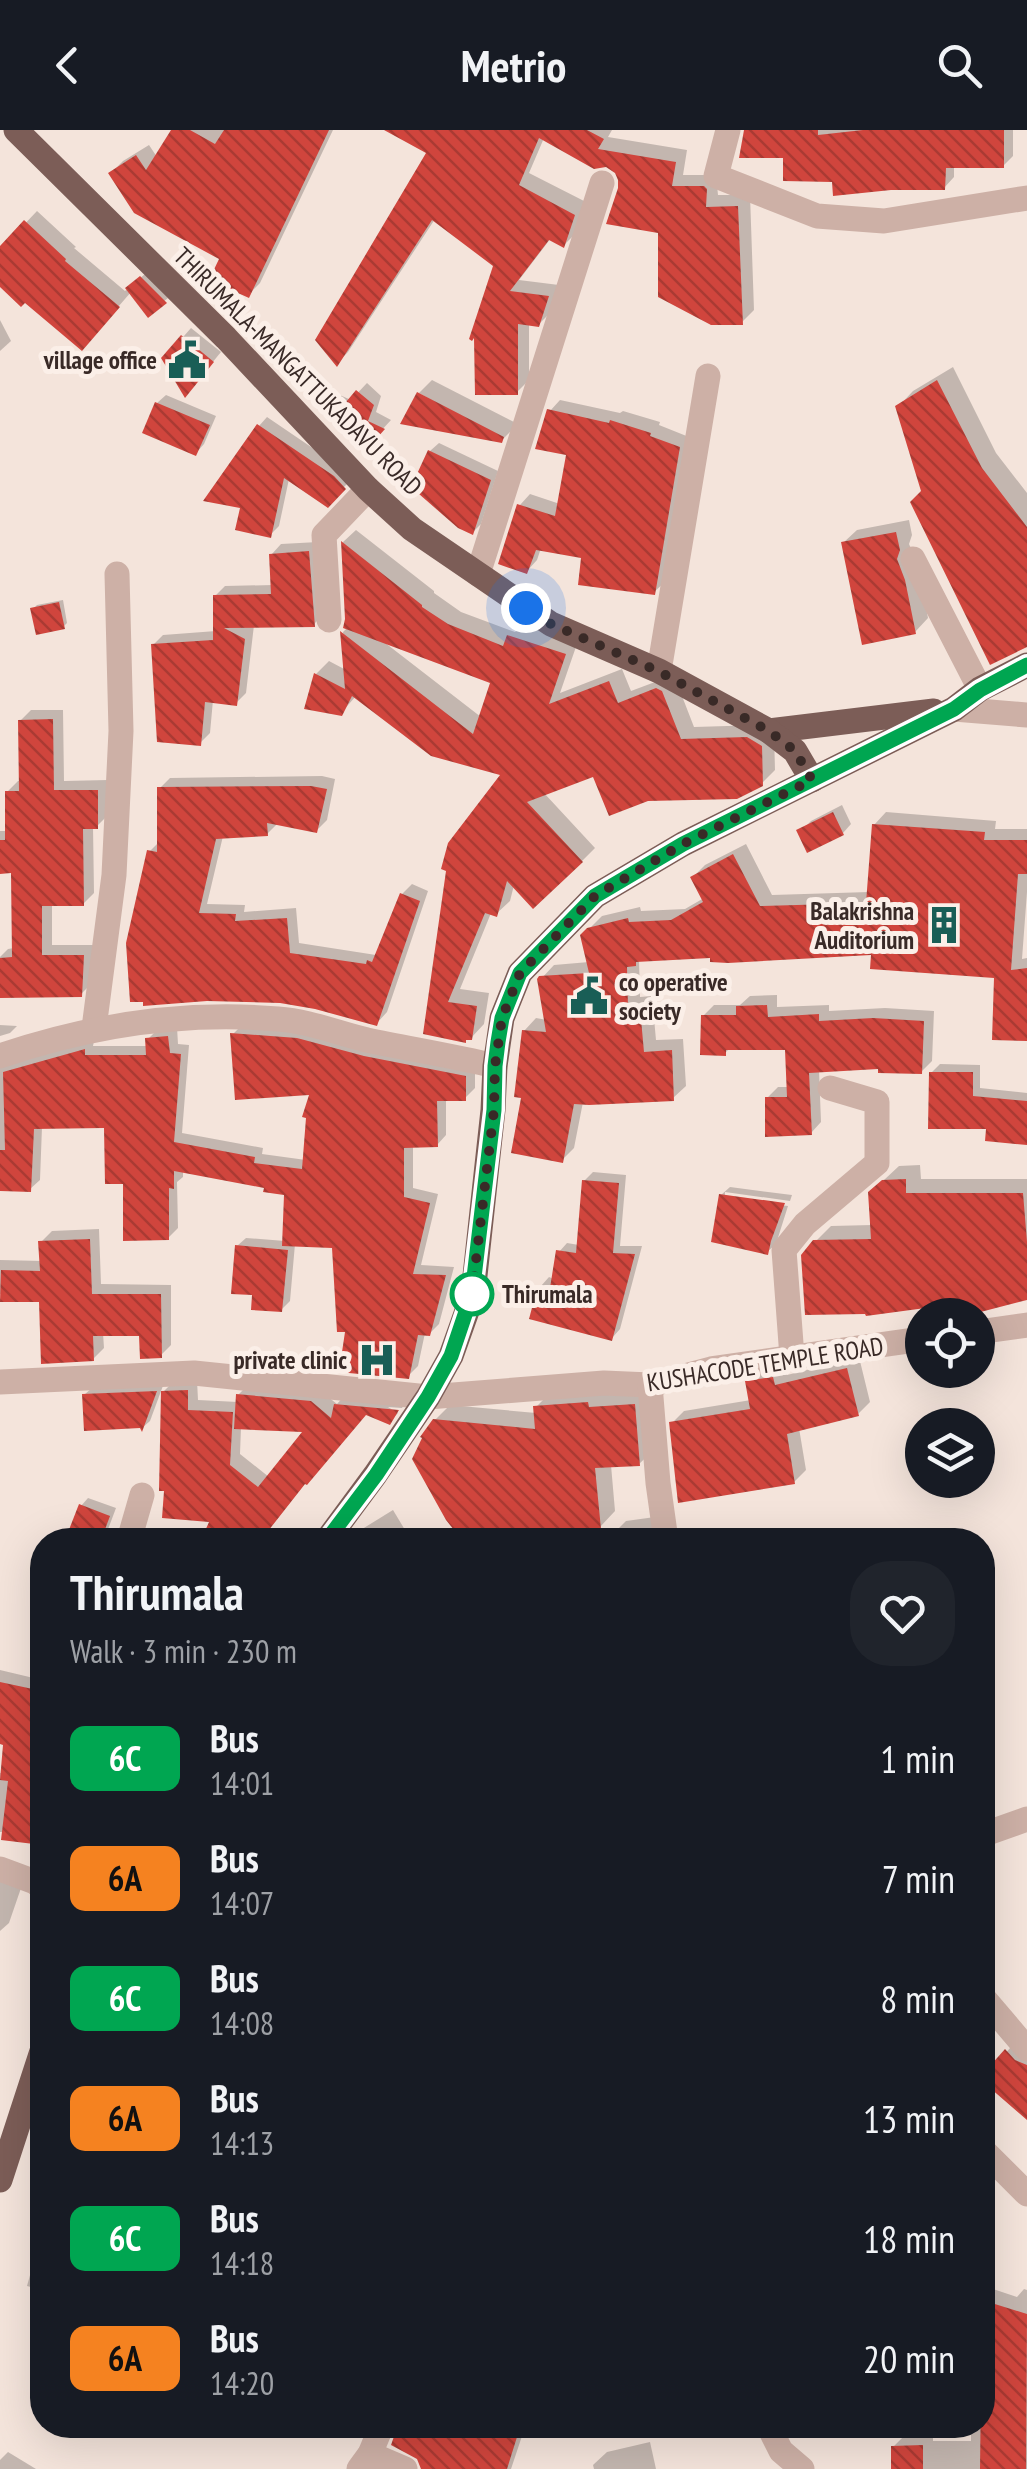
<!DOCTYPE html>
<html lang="en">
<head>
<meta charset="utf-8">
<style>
	:root { --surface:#171b24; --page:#20242c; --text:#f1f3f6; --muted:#9ea1a6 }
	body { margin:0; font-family:"PT Sans Narrow",sans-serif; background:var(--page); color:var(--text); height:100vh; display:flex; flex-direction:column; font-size:38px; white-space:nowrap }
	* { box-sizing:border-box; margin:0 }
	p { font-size:32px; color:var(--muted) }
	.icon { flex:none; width:55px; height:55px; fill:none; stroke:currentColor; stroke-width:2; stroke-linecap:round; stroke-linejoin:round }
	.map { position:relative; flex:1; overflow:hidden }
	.details { position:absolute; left:30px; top:1398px; width:965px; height:910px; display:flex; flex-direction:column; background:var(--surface); border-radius:40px; box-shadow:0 10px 40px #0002 }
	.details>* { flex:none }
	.badge { padding:0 20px; border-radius:15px; font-size:35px; line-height:65px }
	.fabs { position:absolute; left:905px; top:1168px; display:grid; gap:20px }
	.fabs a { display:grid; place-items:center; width:90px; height:90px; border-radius:50%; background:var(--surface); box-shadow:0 10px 40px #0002; font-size:50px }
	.you { position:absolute; width:50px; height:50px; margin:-25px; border:8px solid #fff; border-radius:50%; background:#1a73e8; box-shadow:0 0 0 15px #1a73e833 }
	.map>.badge { position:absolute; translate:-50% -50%; box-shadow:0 0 0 5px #fff }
	.round { display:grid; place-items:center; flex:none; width:105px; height:105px; border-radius:40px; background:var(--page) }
	.summary { display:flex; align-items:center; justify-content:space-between; height:170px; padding:0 40px }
	h1 { font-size:48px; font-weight:800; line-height:75px }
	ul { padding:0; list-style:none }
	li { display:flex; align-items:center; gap:30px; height:120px; padding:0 40px }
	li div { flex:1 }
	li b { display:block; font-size:38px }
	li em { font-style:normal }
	li .badge { min-width:110px; font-weight:700; text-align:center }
	header { display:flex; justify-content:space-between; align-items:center; height:130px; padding:0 40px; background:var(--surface); font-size:45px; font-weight:800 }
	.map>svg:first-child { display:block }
</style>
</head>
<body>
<header><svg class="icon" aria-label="back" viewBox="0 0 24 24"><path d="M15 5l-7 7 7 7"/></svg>Metrio<svg class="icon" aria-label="search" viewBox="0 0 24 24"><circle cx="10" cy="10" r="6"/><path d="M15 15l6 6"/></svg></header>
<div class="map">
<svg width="1027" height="2339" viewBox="0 0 1027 2339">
	<defs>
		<pattern id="building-back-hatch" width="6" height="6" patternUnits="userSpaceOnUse" patternTransform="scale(2.5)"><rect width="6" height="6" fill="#d0453d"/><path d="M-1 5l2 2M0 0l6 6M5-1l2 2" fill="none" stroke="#aa3a33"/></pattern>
	</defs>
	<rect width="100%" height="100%" fill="#f4e4db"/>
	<g fill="#0003" fill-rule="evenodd">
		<polygon points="174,0 333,0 260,153 248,165 222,128 111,43 123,31 149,15 157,27"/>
		<polygon points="389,0 612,0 608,7 687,20 683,45 716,45 718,65 750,65 754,180 742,192 661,100 620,58 617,41 544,8 529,43 586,72 576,103 564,115 551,108 519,150 559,155 551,182 538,195 529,193 529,250 517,262 496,135 435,89 348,222 337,233 429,22"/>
		<polygon points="746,0 1013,0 1013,26 1003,36 954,36 954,47 944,58 834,50 786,25"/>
		<polygon points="37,81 76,117 74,118 125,161 145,144 168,168 148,184 131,162 93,206 0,154 0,120"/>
		<polygon points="0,190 11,211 0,221"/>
		<polygon points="191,198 221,222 193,256 164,229"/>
		<polygon points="953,237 996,323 1027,363 1027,514 924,361 898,277 913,261"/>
		<polygon points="432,250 516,293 515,297 502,310 419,263"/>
		<polygon points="367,253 381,266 376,282 391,290 368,315 324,270 333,262 351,270"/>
		<polygon points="166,265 216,286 204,314 196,323 157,273"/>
		<polygon points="560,270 620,283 623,281 660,292 659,295 689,307 665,452 654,462 584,426 541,418 537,430 527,441 520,375 530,364 560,374 569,323 550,281"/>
		<polygon points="267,287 342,338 352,349 327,374 289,349 279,396 270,405 259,296"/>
		<polygon points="439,313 498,341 481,394 473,402 430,321"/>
		<polygon points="909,390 912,405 909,414 918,435 928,488 915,502 843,413 857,400"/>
		<path d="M356 400 434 461V463L461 482 515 502 522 495H530L578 511 560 563 622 539 631 561 671 546 675 548 694 597 761 595 774 602 775 640 761 654 594 644 544 663 595 718 582 731 514 755 510 771 496 784 491 783 460 859 489 863 484 894 471 908 426 902 504 644 356 566 341 583 316 544 329 531 346 540 343 502 348 497 343 412ZM384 512 493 552 481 587Z"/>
		<polygon points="318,412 324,484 314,494 254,495 246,563 236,573 213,570 210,603 200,613 153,515 163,505 216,501 215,466 225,456 273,455 271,425 281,414"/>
		<polygon points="63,470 67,493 64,496 33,479 37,475"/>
		<polygon points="31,580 63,580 64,651 108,650 108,685 97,696 93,696 94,763 83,774 52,774 52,815 94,815 92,853 81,864 0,866 0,827 8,819 14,818 13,740 0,741 0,701 7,701 7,662 18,651 22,651 20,591"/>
		<polygon points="322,646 335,649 327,690 316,701 278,693 267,704 223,706 207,774 245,775 244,782 296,778 299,813 376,825 402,764 412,754 428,761 387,882 377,893 280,870 207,868 150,721 160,711 160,658 170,648"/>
		<polygon points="842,675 851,694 843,703 802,700 811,691"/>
		<polygon points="886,682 996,691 995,699 1027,699 1027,762 1022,829 1027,828 1027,909 997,846 874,822 713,825 639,830 640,867 652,866 656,910 683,909 686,956 673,968 583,972 574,1018 562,1030 524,966 524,901 536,888 547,890 540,850 554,835 589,832 583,805 602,786 640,777 641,781 685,779 704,768 693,747 705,735 746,714 772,765 869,762 874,695"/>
		<polygon points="777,865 777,877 829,875 829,881 885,878 934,881 932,931 921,942 881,937 819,940 821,992 811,1003 767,968 778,957 789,957 787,917 731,917 725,923 703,886 714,875 740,875 750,866"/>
		<polygon points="0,895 17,896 10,903 0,906"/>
		<polygon points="242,895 308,899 475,937 475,958 465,968 446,968 446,1005 437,1015 413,1015 413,1058 438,1064 421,1135 454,1137 439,1194 429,1204 425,1203 418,1236 408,1246 348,1199 334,1116 295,1114 290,1171 281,1180 255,1163 237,1116 246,1108 285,1111 287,1063 267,1056 183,1040 183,1047 177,1052 178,1098 168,1108 125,1051 107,996 42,997 40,1050 30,1059 0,1058 0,928 94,911 93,916 148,916 148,909 157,900 177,897 178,914 189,915 182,1003 263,1018 262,1024 306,1030 312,962 233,904"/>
		<polygon points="940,934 980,935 980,958 1027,963 1027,1012 988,997 931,943"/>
		<polygon points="920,1035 921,1049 1027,1049 1027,1167 959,1185 937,1185 935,1174 815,1112 831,1096 872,1095 870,1063 899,1036"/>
		<polygon points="593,1042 626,1045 620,1116 642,1116 620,1199 612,1208 541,1156 549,1147 554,1149 559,1122 567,1113 579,1115 584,1051"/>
		<polygon points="730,1057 792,1065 790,1071 725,1062 725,1068 788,1076 776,1114 767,1122 721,1065"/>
		<polygon points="99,1099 101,1154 171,1155 171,1215 160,1226 142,1204 103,1203 104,1218 93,1229 42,1170 0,1164 0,1130 42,1131 41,1112 52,1101"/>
		<polygon points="859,1227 870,1272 858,1284 799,1298 806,1340 794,1352 672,1293 684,1281 751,1270 748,1251 760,1239 785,1236 787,1245"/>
		<path d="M197 1250 198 1270 238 1272V1265L249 1254 322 1262 337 1274 346 1264 407 1270 402 1278 388 1277 398 1283 389 1292 367 1282 306 1352 266 1403 279 1408 278 1410H204L212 1390 163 1262 174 1251ZM241 1297 306 1300 269 1347 240 1324Z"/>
		<polygon points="164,1253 150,1291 142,1298 84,1265 93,1257"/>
		<polygon points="650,1260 655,1319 639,1334 611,1335 615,1381 600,1397 551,1401 552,1410 465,1410 434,1291 450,1275 536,1283 536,1277 551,1262"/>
		<polygon points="88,1368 116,1378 104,1410 65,1410 70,1405 81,1376"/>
		<polygon points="393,1380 411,1410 351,1410 359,1401"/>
		<polygon points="655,1387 659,1410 618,1410 617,1400 626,1391"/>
		<polygon points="0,1540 42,1550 42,1565 25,1605 0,1611"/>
		<polygon points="0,1643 42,1643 42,1712 4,1708 4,1702 0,1702"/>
		<polygon points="0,1751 21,1758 9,1793 0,1801"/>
		<polygon points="1020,1907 1027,1915 1027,1987 983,1948"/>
		<polygon points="42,2102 42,2160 27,2156"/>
		<polygon points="990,2158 1017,2167 1024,2159 1027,2160 1027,2339 894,2339 893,2317 904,2306 933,2305 933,2311 971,2311 971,2295 982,2295 982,2166"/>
		<polygon points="400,2295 517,2295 525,2297 511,2339 423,2339"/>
		<polygon points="627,2295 669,2295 660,2307 627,2304"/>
		<polygon points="700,2295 725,2295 712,2308"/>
		<polygon points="650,2312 656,2339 594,2339 593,2335 607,2322"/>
		<polygon points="8,2322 36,2339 0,2339 0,2330"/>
	</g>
	<g fill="url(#building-back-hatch)">
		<polygon points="171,0 190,0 215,14 224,0 329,0 249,168 209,150 219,129 134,83 108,43 136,25 146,40"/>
		<polygon points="384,0 587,0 604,9 598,19 676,32 672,56 704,56 707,59 706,77 738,76 743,195 711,195 658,167 658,103 606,94 618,58 618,50 615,43 606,37 594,39 539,8 519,55 575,85 564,118 549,110 510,161 549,166 539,197 518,194 518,265 475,265 474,208 472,211 469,209 493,136 432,90 337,237 315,210 426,23"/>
		<polygon points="744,0 818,0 818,5 863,0 1004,0 1004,38 946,38 945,60 891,60 833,66 832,52 783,51 783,28 739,28"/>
		<polygon points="24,90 66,129 65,131 120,177 82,221 25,173 21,177 0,157 0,116"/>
		<polygon points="140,146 167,173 148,188 125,158"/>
		<polygon points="181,205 214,232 185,268 161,228"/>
		<polygon points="937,250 982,338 1027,397 1027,517 990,535 910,372 921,361 895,276"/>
		<polygon points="356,260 374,275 368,291 385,299 368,318 318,275 322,269 341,278"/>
		<polygon points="417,262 504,307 502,313 400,294"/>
		<polygon points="155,272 210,295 196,326 142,303"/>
		<polygon points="547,279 609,293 610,290 651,303 650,306 680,317 655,465 578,455 581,428 536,420 527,444 498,434 517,374 555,386 566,325 535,319"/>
		<polygon points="257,294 334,346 346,359 328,378 284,348 271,408 235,400 240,378 203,371"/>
		<polygon points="428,320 491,350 473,405 458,398 411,357"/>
		<polygon points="896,402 900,420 897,429 905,450 916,504 862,515 841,412"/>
		<polygon points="341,411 422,475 422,477 448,494 503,516 507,505 566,524 549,574 609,551 618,573 656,558 662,561 681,609 747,607 762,616 763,656 737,669 648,671 609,686 593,647 527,672 583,732 533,779 507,751 497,787 485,783 448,872 477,876 472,910 466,910 466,913 423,904 446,741 441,739 448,713 500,645 431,626 352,566 342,586 304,579 314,543 345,559 340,501 473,604 490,553 343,498 345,489"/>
		<polygon points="309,421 315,497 224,498 245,509 237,576 205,572 201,616 157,612 151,514 213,510 213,465 271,464 269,424"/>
		<polygon points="59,472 65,499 36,505 30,478"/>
		<polygon points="53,589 54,660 98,660 98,699 83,699 84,776 42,776 42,825 84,825 82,867 0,868 0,828 12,827 11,743 0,744 0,710 5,710 5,661 19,661 18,590"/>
		<polygon points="311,656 327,659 317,703 267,693 268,706 216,709 199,783 236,784 235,791 287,788 290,823 366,834 367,830 372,832 400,763 420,771 377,896 315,879 280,873 207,871 143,876 143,872 130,872 126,813 147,720 157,722 157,657"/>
		<polygon points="833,682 844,705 807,723 796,700"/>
		<polygon points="872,694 985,702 984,710 1027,710 1027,744 1018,744 1011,840 1027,838 1027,911 992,910 994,848 870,839 871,825 728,833 710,832 710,828 636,832 636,836 627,837 628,878 640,878 644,922 672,920 674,971 589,975 574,974 563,1033 511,1023 521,968 514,967 522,900 546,902 537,849 539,846 589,843 580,805 587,798 628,788 629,792 671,790 703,772 690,747 733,724 760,776 866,773"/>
		<polygon points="767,875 768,887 819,884 819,891 873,888 924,891 922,944 878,943 878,939 809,943 812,1005 765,1007 765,967 787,967 785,920 726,920 726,926 700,925 701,885 736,885 736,876"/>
		<polygon points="230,903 297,908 364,926 466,946 466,971 437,971 438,1017 404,1018 404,1067 430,1073 413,1144 446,1145 430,1206 418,1205 409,1249 339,1242 345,1202 337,1202 332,1118 282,1116 284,1065 263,1062 264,1058 174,1041 174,1059 169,1058 169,1110 123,1111 123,1054 105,1054 104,998 34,999 31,1062 0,1061 0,1020 5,1020 3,942 85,919 85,925 146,925 145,908 168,906 170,923 181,924 174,1012 255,1027 254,1033 302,1039 306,988 302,987 309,965 235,970"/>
		<polygon points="929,942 973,942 973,966 1027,971 1027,1015 985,1011 986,999 928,999"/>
		<polygon points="906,1049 906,1063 1023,1063 1027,1112 1027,1170 969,1185 935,1185 933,1177 866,1186 865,1184 805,1185 801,1125 813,1110 871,1109 868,1062 882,1050"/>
		<polygon points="582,1050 619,1053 613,1123 635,1124 612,1211 529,1189 538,1155 550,1158 556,1120 576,1123"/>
		<polygon points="719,1064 785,1073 771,1111 768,1125 711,1112"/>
		<polygon points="90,1109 92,1164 161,1164 162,1228 140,1229 139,1206 93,1206 94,1231 41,1234 39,1172 0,1172 1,1140 40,1141 38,1111"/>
		<polygon points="235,1115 288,1120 282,1182 251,1180 252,1165 231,1164"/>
		<polygon points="847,1238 859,1286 787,1304 795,1354 678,1373 669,1292 750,1279 745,1251 773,1247 775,1255"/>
		<polygon points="188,1260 188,1280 233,1282 230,1335 258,1357 302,1302 234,1299 236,1264 311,1271 331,1288 334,1274 399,1280 390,1295 366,1285 307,1355 305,1354 261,1410 201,1410 209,1392 162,1388 164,1361 159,1361 161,1261"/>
		<polygon points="157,1261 142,1302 140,1298 84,1301 82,1264"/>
		<polygon points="588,1272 589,1277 635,1274 640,1336 595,1338 601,1399 535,1405 536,1410 462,1410 446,1390 412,1329 422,1308 420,1307 433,1289 535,1299 533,1276"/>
		<polygon points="79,1374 110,1386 101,1410 65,1410"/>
		<polygon points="0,1552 42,1561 42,1715 1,1710 8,1651 0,1650 3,1615 0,1614"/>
		<polygon points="1005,1919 1015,1930 1027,1935 1027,1990 982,1951 982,1945"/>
		<polygon points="982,2170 1027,2184 1026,2339 980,2339"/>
		<polygon points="398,2295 477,2295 517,2307 507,2339 421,2339 417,2329 391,2315"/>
		<polygon points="923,2315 923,2339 891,2339 891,2316"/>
	</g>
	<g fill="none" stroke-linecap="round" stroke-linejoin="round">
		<g stroke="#cdb0a6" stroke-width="25">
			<polyline points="728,0 716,46 817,86 884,91 1027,68"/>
			<polyline points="913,429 980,559"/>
			<polyline points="478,444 602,53"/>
			<polyline points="329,490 324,405 368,359"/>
			<polyline points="659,541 708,246"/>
			<polyline points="954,579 1027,585"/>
			<polyline points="94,898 114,745 121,601 117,444"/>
			<path d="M0 926C91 895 182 881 278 889 308 891 338 903 367 910 410 919 453 926 495 936"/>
			<polyline points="978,1202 1027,1195"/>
			<polyline points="792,1227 784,1120 805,1094 877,1033 877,972 830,958"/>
			<polyline points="0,1252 194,1243 428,1267 604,1253 650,1255 711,1239 922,1209"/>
			<polyline points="650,1255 658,1353 666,1410"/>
			<polyline points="129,1410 142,1365"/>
			<polyline points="982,1705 1027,1689"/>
			<polyline points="0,1739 35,1752 42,1758"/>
			<polyline points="982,1866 1027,1919"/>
			<polyline points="982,2019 1027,2064"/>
			<polyline points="768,2295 781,2321 802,2339"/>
			<polyline points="370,2324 405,2339"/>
			<polyline points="359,2339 370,2324 382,2295"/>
		</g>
		<g stroke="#7c5d57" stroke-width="25">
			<polyline points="16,0 226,208 368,359 412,399 551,494 659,541 769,601 934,581"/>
			<polyline points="769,601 795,621 812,650"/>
			<polyline points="327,1410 375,1345 428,1267 451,1226 473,1164 493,980 495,936 502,888 520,843 595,766 683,714 954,579 980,559 1027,535"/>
			<polyline points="0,2050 42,1921"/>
		</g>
	</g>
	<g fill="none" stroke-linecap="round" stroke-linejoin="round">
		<g stroke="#fff" stroke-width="22">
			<polyline id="line" points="327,1410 376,1345 428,1267 451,1226 472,1164 494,980 495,936 498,912 502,888 520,843 595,766 683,714 954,579 980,560 1027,535"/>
		</g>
		<use href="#line" stroke="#00a651" stroke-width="15"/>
		<polyline stroke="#392a27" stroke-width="10" stroke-dasharray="0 18" points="472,1164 494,980 495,936 502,888 520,843 595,766 683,714 812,650 795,621 769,601 658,541 551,494 526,478"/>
	</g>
	<defs>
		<g id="civic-bare" transform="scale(3)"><path d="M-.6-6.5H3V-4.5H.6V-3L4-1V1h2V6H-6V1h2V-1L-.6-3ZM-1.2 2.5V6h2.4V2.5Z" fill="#195e56" stroke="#fbefe8" stroke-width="2.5" paint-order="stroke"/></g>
		<g id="building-bare" transform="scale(3)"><path d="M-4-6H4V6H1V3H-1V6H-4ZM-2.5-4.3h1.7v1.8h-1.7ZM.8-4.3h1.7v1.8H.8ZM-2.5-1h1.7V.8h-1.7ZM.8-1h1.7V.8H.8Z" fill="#195e56" stroke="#fbefe8" stroke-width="2.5" paint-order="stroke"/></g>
		<g id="hospital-bare" transform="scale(3)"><path d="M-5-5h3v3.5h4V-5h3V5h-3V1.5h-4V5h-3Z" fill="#195e56" stroke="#fbefe8" stroke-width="2.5" paint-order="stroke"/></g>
	</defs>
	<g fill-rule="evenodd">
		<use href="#civic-bare" x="187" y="230"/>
		<use href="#building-bare" x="944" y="795"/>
		<use href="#civic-bare" x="589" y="866"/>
		<use href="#hospital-bare" x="377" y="1230"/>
	</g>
	<circle fill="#fff" stroke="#00a651" stroke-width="5" cx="472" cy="1164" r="20"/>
	<g text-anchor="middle" stroke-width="10" stroke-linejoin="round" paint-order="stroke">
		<g font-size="25" font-weight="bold" fill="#392a27" stroke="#fbefe8" text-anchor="end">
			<text x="157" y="239">village office</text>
			<text x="914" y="790">Balakrishna<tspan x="914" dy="29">Auditorium</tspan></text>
			<text x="619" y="861" text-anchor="start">co operative<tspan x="619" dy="29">society</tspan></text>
			<text x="347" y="1239">private clinic</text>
		</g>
		<g font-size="25" fill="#392a27" stroke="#fbefe8">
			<text transform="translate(298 241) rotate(45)" y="9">THIRUMALA-MANGATTUKADAVU ROAD</text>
			<text transform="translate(765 1234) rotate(-9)" y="9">KUSHACODE TEMPLE ROAD</text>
		</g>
		<g font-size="25" font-weight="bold" fill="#392a27" stroke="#fbefe8" text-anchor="start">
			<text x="502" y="1173">Thirumala</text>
		</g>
	</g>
</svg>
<div class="fabs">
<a><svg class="icon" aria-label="locate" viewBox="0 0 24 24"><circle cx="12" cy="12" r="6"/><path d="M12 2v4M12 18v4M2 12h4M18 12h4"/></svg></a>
<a><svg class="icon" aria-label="layers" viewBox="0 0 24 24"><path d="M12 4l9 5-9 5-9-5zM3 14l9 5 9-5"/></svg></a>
</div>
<div class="you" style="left:526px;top:478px"></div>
<section class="details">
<div class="summary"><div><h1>Thirumala</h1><p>Walk · 3 min · 230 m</p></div><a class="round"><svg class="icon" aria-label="heart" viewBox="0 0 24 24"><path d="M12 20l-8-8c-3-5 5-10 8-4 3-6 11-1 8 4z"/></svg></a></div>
<ul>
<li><span class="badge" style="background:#00a651;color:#fff">6C</span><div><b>Bus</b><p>14:01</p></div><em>1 min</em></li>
<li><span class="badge" style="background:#f58220;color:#111">6A</span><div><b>Bus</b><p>14:07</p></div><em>7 min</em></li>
<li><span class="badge" style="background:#00a651;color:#fff">6C</span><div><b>Bus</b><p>14:08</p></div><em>8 min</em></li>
<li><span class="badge" style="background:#f58220;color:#111">6A</span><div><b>Bus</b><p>14:13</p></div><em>13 min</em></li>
<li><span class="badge" style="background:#00a651;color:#fff">6C</span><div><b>Bus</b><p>14:18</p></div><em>18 min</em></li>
<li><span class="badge" style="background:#f58220;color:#111">6A</span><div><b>Bus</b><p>14:20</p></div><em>20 min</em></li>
</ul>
</section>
</div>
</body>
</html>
